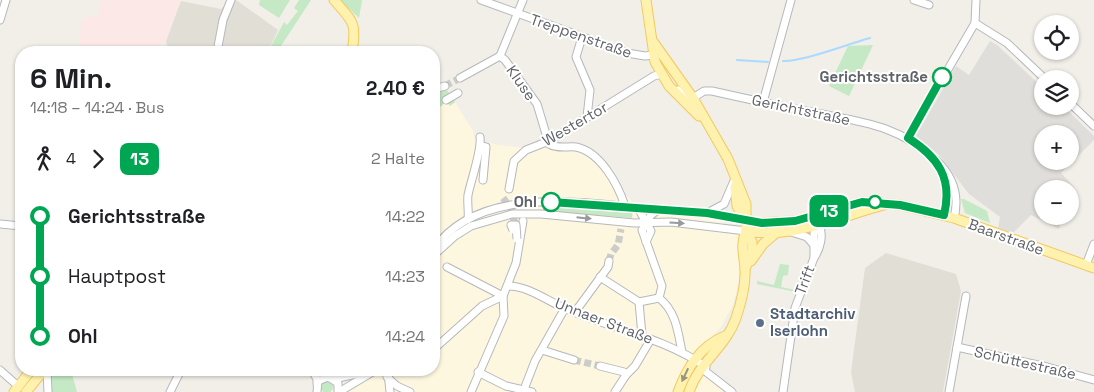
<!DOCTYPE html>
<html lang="de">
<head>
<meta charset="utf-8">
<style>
	:root { --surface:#fff; --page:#f6f6f6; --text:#202124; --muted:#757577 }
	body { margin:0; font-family:"Space Grotesk",sans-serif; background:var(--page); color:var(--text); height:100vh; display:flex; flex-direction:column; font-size:19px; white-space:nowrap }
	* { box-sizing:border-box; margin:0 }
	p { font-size:16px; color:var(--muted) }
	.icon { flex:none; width:28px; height:28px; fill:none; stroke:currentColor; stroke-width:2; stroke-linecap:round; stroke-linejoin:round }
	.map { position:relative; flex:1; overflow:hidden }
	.details { position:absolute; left:15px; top:46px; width:425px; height:330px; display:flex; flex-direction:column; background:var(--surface); border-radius:20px; box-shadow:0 1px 4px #0004 }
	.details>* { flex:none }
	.badge { padding:0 10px; border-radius:8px; font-size:18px; line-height:32px }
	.tools { position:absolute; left:1034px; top:15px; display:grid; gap:10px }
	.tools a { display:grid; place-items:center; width:45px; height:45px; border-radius:50%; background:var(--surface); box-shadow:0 1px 4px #0004; font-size:25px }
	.map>.badge { position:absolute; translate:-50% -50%; box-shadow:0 0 0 2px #fff }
	.legs { display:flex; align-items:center; gap:8px; height:55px; padding:0 15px; font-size:16px }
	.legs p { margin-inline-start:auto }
	.head { display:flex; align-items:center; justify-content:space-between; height:85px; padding:0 15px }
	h1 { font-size:28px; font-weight:800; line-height:38px }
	ul { padding:0 15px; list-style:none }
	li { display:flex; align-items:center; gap:18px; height:60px; font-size:19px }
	li i { display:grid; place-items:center; width:8px; height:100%; margin:0 6px; background:currentColor }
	li i::after { content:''; width:12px; height:12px; margin:-6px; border:4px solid; border-radius:50%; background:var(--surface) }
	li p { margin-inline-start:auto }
	li:first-child i { background:linear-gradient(#0000 50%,currentColor 0) }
	li:last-child i { background:linear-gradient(currentColor 50%,#0000 0) }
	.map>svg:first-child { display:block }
</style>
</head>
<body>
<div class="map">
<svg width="1094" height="392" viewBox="0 0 1094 392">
	<rect width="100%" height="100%" fill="#f1efe8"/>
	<g fill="#fef7e0">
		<polygon points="447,101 450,106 455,102 473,131 475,139 498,145 525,148 549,141 591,153 622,192 645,213 713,218 741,232 741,259 737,290 732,307 720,328 689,363 673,392 329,392 376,370 434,370 434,113"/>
		<polygon points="708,370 735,392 694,392 701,377"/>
	</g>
	<path fill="#e0deda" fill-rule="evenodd" d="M990 41 997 45 1042 87V106H1063L1094 136V140L1061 173 1074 187 1070 198V189H1042V216H1063L1059 229 1031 215 1013 233 998 228 1000 217 969 194 939 155 916 136 956 66 969 75ZM1042 134H1070V161H1042Z"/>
	<g fill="#e1ded6">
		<polygon points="231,0 236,0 278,30 268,52 172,52 168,48 166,41 181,1 221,9"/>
		<polygon points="886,253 956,274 961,291 943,392 855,392 851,372 865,268"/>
	</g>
	<polygon fill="#fce8e6" points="101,0 181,0 166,41 155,47 153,52 79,52 81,19 99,15"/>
	<g fill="#c5e8c5">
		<polygon points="260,0 290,0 279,18 259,5"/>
		<polygon points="299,0 311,0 277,52 268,52 284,22 287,25 298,11 294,8"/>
		<polygon points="340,0 362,0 359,18"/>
		<polygon points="873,45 849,96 829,86 848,46"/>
		<polygon points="445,87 455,102 450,106 446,101 434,113 434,90"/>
		<polygon points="961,199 964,199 987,211 990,223 965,213"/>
		<polygon points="550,207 628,210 633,211 632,218 542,211 544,208"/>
		<polygon points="780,264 789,265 788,275 783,276 781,287 795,290 796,285 798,285 796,292 757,284 757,281 774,285"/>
		<polygon points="48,370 71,370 77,392 50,392"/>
		<circle cx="327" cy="387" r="6"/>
	</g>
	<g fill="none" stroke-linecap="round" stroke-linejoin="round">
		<g stroke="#aadaff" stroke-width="2">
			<polyline points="737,60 768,62"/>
			<path d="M783 61C802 62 848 44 870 38"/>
		</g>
		<g stroke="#ccccc8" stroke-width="7" stroke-dasharray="7 3.5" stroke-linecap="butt">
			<polyline points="445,86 460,78"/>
			<polyline points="503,198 510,207 517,230"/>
			<polyline points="609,261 611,254 618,245 621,229"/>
			<polyline points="574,360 600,366"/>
		</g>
		<g stroke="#b5b8bc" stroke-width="9">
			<g id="minor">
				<polyline points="481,0 627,53 645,56 653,55"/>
				<polyline points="914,0 929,5"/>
				<polyline points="0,20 6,0"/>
				<polyline points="975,23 1007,43 1045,79"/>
				<polyline points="582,37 576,57 590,90 587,117"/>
				<polyline points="217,52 223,20 231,0"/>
				<path d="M500 56 505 60 537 104 549 144C556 149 568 146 576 147 601 152 618 185 625 206"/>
				<polyline points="500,56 523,0"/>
				<polyline points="460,78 500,56"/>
				<polyline points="434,89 445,86"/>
				<path d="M678 90 687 97 693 98 704 91H712C743 98 774 105 806 111 858 122 894 122 936 160 953 176 960 194 954 218"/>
				<polyline points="446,100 458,93"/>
				<polyline points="763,102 791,0"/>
				<polyline points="1070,103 1094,126"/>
				<polyline points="908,138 975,23 976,0"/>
				<polyline points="481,146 486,147 483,180"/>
				<path d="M939 166C948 184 949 195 944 215"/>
				<polyline points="509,189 514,161 526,150 549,141 654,76 662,74"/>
				<polyline points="638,208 651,231 646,242"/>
				<polyline points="658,210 651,215 642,230 662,286 659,298"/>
				<polyline points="709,212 724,204 734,181"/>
				<path d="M468 219C469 211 467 203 468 195 471 180 482 150 480 137"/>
				<polyline points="0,224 21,226"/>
				<polyline points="788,231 807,237 813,244"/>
				<path d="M434 249C480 183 588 203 657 210 686 212 715 213 744 219"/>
				<polyline points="434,255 455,236 471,226 512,214 541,214 634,223 671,222 746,231"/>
				<polyline points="814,257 814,234 821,214"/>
				<polyline points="1086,265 1094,244"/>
				<polyline points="447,267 503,296 504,316 471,392"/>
				<polyline points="600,277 639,302 659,298"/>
				<path d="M508 286C528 286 546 300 564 308 611 329 663 337 706 367L705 371 732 392"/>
				<path d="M659 298C676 311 678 332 682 352"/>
				<polyline points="639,302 642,335"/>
				<polyline points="575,312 608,267 609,261"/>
				<polyline points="957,347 1047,367 1094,380"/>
				<polyline points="434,349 482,306 503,296 516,263 523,221"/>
				<polyline points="542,350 574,360"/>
				<polyline points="600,366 624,372 626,375"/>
				<polyline points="0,370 18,386"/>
				<polyline points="47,370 48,392"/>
				<polyline points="312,370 317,379 317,384"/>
				<polyline points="388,372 390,392"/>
				<polyline points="388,372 402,370"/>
				<polyline points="478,372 506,386 532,392"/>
				<polyline points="387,377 397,386 410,392"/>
				<polyline points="333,379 371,371"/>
				<polyline points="170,392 181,370"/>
				<polyline points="317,392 318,381 328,377 338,383 338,392"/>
				<polyline points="339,392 376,370"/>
				<polyline points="523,392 535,361 565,308"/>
				<polyline points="615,392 626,375 635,366 651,339"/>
				<path d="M783 392 795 308 814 258C820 249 824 235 819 225"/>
				<polyline points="949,392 966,296"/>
			</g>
		</g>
		<g stroke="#f2c960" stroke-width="11">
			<g id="major">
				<path d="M334 0C353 22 357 22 352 52"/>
				<polyline points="646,0 655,62 669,86 699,116"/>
				<polyline points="654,43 693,98 728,159 746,204 746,231 752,242 752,251 745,269"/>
				<polyline points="735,187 737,206 744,219"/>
				<polyline points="744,219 759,223 795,221 862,202 900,205 954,218 1094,268"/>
				<path d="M746 231C794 239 838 217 884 205"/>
				<polyline points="751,261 763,244 777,232"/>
				<polyline points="14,392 31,370"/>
				<polyline points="26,392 44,370"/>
				<path d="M678 392C687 368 700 346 725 336"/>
				<path d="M689 392C699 362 726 347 736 318 741 303 746 285 745 269 744 254 740 245 746 231"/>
			</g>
		</g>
		<use href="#minor" stroke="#fff" stroke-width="7"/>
		<use href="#major" stroke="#fff2af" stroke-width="9"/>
		<g stroke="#b5b8bc" stroke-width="9" stroke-linecap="butt">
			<polyline id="minor-bridge" points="513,230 511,225 516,225 517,239"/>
		</g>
		<use href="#minor-bridge" stroke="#fff" stroke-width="7"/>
	</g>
	<defs><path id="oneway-solid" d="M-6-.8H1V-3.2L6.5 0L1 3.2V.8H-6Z" transform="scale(1.25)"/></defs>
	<g fill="#979a9d">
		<use href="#oneway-solid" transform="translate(584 218) rotate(6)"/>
		<use href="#oneway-solid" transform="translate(677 223) rotate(3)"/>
	</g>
	<use fill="#979581" href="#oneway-solid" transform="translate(685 375) rotate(115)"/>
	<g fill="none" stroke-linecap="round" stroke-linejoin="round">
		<g stroke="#fff" stroke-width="11">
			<path id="line-1" d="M551 202 707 213 762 223 795 221 862 202 900 205 944 215C953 178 938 157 908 138L942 77"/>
		</g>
		<use href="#line-1" stroke="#00a651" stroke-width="8"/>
	</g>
	<g fill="#fff" stroke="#00a651" stroke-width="2.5">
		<circle cx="942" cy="77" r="9"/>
		<circle cx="551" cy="202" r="9"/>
		<circle cx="875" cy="202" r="6"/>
	</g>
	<circle fill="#5c6f8a" stroke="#fff" stroke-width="2" cx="760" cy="323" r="5"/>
	<g text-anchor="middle" stroke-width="4" stroke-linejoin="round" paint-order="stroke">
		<g font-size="15" fill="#5f6368" stroke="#fff">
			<text transform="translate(581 36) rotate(19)" y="5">Treppenstraße</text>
			<text transform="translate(521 83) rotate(55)" y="5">Kluse</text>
			<text transform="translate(801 110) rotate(12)" y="5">Gerichtstraße</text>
			<text transform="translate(575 124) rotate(-30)" y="5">Westertor</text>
			<text transform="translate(1006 237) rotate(20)" y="5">Baarstraße</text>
			<text transform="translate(805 280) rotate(-69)" y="5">Trift</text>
			<text transform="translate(604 321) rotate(21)" y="5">Unnaer Straße</text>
			<text transform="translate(1025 363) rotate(13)" y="5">Schüttestraße</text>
		</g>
		<g font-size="15" font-weight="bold" fill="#5f6368" stroke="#fff" text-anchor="end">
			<text x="928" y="82">Gerichtsstraße</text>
			<text x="537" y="207">Ohl</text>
		</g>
		<g font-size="15" font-weight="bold" fill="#4e5e75" stroke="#fff" text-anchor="start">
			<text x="770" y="319">Stadtarchiv<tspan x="770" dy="17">Iserlohn</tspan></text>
		</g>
	</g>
</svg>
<div class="tools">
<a><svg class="icon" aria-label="locate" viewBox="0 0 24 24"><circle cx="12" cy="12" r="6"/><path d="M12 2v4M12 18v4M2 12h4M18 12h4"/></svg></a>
<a><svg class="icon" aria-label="layers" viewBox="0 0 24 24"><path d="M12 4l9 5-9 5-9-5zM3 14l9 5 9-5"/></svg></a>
<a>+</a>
<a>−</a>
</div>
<b class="badge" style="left:829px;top:211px;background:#00a651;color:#fff">13</b>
<section class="details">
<div class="head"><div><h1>6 Min.</h1><p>14:18 – 14:24 · Bus</p></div><b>2.40 €</b></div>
<div class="legs"><svg class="icon" aria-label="walk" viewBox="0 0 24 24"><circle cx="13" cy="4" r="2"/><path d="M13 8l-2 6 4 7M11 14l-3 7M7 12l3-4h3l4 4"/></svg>4<svg class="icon" aria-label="forward" viewBox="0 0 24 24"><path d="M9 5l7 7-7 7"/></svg><b class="badge" style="background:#00a651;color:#fff">13</b><p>2 Halte</p></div>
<ul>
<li><i style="color:#00a651"></i><b>Gerichtsstraße</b><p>14:22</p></li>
<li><i style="color:#00a651"></i><span>Hauptpost</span><p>14:23</p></li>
<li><i style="color:#00a651"></i><b>Ohl</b><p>14:24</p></li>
</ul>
</section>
</div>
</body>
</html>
